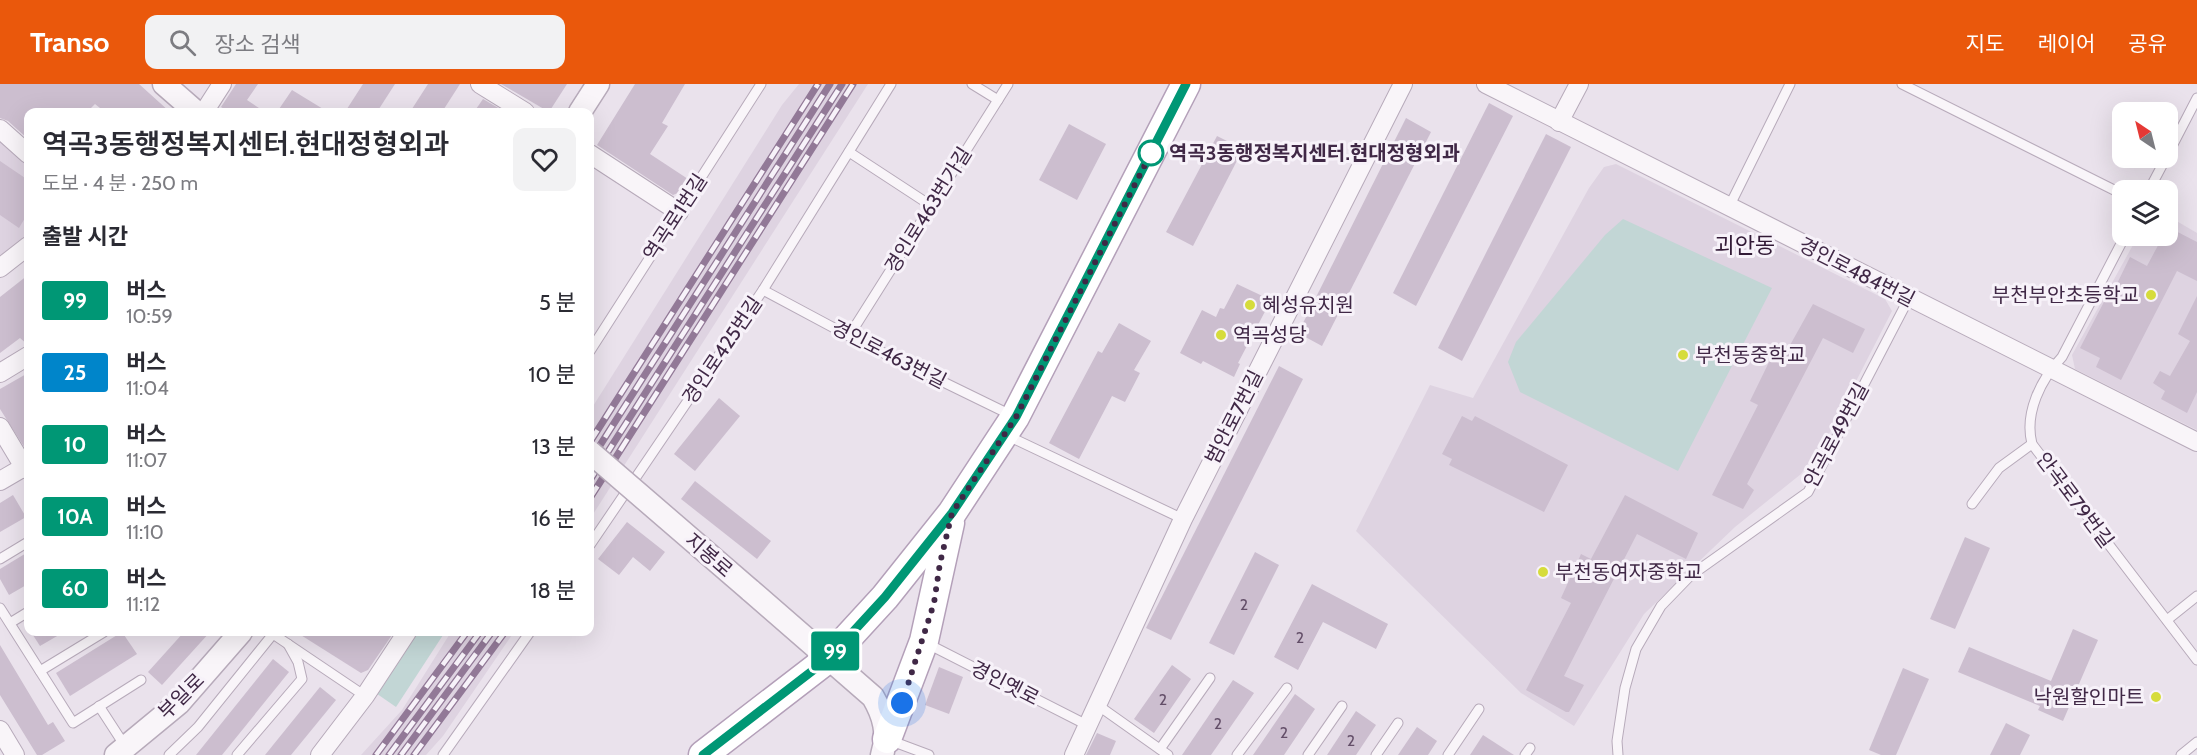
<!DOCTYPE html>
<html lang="ko">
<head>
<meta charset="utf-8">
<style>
	:root { --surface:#fff; --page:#f2f2f3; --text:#2b2b33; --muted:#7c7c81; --accent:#ea580c }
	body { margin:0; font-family:Cabin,"Noto Sans KR",sans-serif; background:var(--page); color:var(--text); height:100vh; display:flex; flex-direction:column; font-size:22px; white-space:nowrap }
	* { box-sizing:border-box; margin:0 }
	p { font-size:20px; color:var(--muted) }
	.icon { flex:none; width:33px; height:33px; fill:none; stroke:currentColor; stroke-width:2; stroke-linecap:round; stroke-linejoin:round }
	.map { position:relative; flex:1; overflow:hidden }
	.details { position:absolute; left:24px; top:24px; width:570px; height:528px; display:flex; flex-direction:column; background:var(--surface); border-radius:12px; box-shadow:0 6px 24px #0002 }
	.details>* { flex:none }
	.badge { padding:0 12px; border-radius:4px; font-size:21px; line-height:39px }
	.needle { width:39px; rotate:325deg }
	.fabs { position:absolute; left:2112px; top:18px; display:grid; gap:12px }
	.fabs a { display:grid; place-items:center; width:66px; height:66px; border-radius:12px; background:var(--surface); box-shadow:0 6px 24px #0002; font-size:30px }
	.you { position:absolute; width:30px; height:30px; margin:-15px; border:4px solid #fff; border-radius:50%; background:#1a73e8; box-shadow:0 0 0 9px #1a73e833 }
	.map>.badge { position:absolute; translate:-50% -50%; box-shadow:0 0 0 3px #fff }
	h2 { padding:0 18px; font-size:22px; line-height:54px }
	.round { display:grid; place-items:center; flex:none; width:63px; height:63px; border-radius:12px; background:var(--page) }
	.overview { display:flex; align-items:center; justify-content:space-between; height:102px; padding:0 18px }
	h1 { font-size:28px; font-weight:600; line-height:45px }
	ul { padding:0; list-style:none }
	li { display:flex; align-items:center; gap:18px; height:72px; padding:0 18px }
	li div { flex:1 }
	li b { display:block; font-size:22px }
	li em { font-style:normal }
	li .badge { min-width:66px; font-weight:700; text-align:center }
	header { display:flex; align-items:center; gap:36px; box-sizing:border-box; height:84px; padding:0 30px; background:var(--accent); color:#fff }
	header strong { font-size:28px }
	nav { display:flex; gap:33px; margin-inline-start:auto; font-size:21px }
	.search { width:420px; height:54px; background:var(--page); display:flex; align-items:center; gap:15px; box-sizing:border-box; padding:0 21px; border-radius:12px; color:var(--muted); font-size:22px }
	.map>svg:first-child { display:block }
</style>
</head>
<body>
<header>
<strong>Transo</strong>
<div class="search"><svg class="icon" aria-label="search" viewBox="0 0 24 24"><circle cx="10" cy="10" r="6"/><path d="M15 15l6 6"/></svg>장소 검색</div>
<nav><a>지도</a><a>레이어</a><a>공유</a></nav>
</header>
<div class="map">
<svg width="2197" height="671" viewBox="0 0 2197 671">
	<rect width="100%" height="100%" fill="#eae2ec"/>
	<g fill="#ded3e1">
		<polygon points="799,0 868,0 590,435 590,327 782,21"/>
		<polygon points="0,56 28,81 28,152 0,174"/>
		<polygon points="1616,80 1885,215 1892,227 1830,348 1801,390 1735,443 1644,530 1574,642 1521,609 1356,447 1430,301 1473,314 1589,104 1604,83"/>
		<polygon points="2168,132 2197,149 2197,346 2075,285 2072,271 2138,152 2168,152"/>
		<polygon points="451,548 514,548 443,652 426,671 361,671 402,626"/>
	</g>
	<g fill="#c2d6d5">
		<polygon points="1623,135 1772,204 1678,387 1520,308 1508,278 1516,258 1605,151"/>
		<polygon points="407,548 445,548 396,623 370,605"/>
	</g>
	<g fill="#ccbecf">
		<polygon points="0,0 139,0 170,28 105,28 95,20 87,28 28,28 28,55 8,37 0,34"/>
		<polygon points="236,0 258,0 247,16 265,28 229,28 221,23"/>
		<polygon points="363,0 395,0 377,28 345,28"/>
		<polygon points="428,0 460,0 442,28 410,28"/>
		<polygon points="501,0 567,0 549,28"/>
		<polygon points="635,0 685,0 662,39 668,42 650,70 688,95 678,109 673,111 597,61"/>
		<polygon points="292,6 328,28 277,28"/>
		<polygon points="483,15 505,28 474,28"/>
		<polygon points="1489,19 1513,32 1416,222 1393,209"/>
		<polygon points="1406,34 1431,48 1322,262 1298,249"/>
		<polygon points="1069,40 1106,60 1077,116 1039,96"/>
		<polygon points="1546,50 1571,63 1462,277 1438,264"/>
		<polygon points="1217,52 1243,65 1193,162 1166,148"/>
		<polygon points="0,77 28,96 28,129 19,144 0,131"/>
		<polygon points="2168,143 2197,158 2197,197 2177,187 2121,296 2096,283 2100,274 2080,264 2106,214 2109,216 2130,173 2147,182 2163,152 2168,152"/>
		<polygon points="28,191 28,261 20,254 0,269 0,213"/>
		<polygon points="1237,200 1271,216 1238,279 1240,280 1234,293 1203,277 1201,280 1180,269 1202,226 1216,233 1220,224 1224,225"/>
		<polygon points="2197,212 2197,308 2187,329 2161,315 2165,307 2153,299 2160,287 2170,292 2190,257 2178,250"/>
		<polygon points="1813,220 1865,245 1853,269 1823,254 1747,400 1754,406 1743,425 1712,411 1758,321 1750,317 1770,276 1780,279"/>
		<polygon points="1119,239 1151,257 1134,286 1140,289 1125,318 1112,312 1079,375 1049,359 1098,267 1102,269"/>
		<polygon points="1279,282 1303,295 1171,556 1146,544"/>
		<polygon points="28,289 28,369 0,325 0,305"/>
		<polygon points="719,314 740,332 695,387 674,370"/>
		<polygon points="1462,332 1472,337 1475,332 1568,381 1544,428 1449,381 1452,375 1442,370"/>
		<polygon points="695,397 771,457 757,475 681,415"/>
		<polygon points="13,411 26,433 0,448 0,419"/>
		<polygon points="1625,411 1698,449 1686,475 1637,450 1564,592 1584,601 1569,628 1566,628 1526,606 1571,519 1561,514 1581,470 1591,475"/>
		<polygon points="627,438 665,468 650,487 633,473 619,491 598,475"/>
		<polygon points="1965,453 1990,464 1955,545 1930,535"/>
		<polygon points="28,468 28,500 9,511 0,495 0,485"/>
		<polygon points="1255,468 1279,481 1234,571 1209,559"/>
		<polygon points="1312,500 1388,540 1376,565 1323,538 1298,586 1274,573"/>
		<polygon points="2073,545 2098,556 2063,637 2038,626 2040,622 1958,588 1969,563 2051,597"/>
		<polygon points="31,548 64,548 40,562"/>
		<polygon points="122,548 137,570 70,612 56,589"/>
		<polygon points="184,548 210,548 162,601 148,588"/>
		<polygon points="296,548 394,548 368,586 361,589"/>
		<polygon points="0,561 48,641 53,638 65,657 42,671 37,671 0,611"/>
		<polygon points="273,575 289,588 222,671 196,671"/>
		<polygon points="1172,581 1191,595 1154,649 1134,635"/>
		<polygon points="939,583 963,593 949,630 925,621"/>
		<polygon points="1903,584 1929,595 1896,671 1881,671 1869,666"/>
		<polygon points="1233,596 1254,609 1211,671 1182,671"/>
		<polygon points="320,603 336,616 291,671 265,671"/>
		<polygon points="1295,610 1315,625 1284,671 1253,671"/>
		<polygon points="1356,627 1376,641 1356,671 1327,671"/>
		<polygon points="2006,639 2030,651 2020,671 1990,671"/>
		<polygon points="1417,643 1437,657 1428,671 1398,671"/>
		<polygon points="1097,649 1116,657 1110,671 1086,671"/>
		<polygon points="1483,651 1514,671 1470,671"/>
	</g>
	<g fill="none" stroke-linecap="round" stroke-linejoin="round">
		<g stroke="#b7aaba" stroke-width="11">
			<g id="service">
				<polyline points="972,0 998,16"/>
				<polyline points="1902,0 2122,110"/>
				<polyline points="849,68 930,121"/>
				<polyline points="2168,70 2197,14"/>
				<polyline points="2149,106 2166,74"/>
				<polyline points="1729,123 1790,0"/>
				<path d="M2125 152 2062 273C2041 295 2024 329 2032 360L2197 576"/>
				<polyline points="763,206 849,252 1013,332"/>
				<polyline points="849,252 1008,0"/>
				<polyline points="590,267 761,0"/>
				<polyline points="1006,351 1183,435"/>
				<polyline points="1972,420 1999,384 2032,360"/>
				<polyline points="590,461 763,206 891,0"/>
				<polyline points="0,475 28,458"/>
				<polyline points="0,524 73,639 141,596"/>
				<polyline points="2167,536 2197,512"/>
				<polyline points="10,539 28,528"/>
				<polyline points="270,548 365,612"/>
				<polyline points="926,559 1087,641"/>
				<polyline points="40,587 104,548"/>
				<polyline points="1096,620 1168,671"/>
				<polyline points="99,622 125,662"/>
				<polyline points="889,656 929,671"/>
				<polyline points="1160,665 1210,594"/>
				<polyline points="169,671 198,643 273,550"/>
				<polyline points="237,671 302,595 298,578 288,560"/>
				<polyline points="443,671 530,548"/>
				<polyline points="1237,671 1287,604"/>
				<polyline points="1308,671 1342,622"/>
				<polyline points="1376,671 1398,639"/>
				<polyline points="1448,671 1479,625"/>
				<polyline points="1525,671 1530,664"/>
				<polyline points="1618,671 1617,657 1625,604 1636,565 1661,522 1690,492 1808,408 1909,214"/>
				<polyline points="2181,671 2197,658"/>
			</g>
		</g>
		<g stroke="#b7aaba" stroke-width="20">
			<g id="minor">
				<polyline points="480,0 525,28"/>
				<polyline points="1486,0 2197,358"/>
				<polyline points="204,28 222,0"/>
				<polyline points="1559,38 1579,0"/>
				<polyline points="0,45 28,70"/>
				<polyline points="590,70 679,128"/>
				<polyline points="0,184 28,162"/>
				<polyline points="0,289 28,272"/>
				<polyline points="0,343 24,383 28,386"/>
				<polyline points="0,397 24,383"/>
				<polyline points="0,646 15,671"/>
				<polyline points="320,671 365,612 407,548"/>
				<polyline points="1074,671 1183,435 1403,0"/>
			</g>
		</g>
		<g stroke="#b7aaba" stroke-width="25">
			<g id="tertiary">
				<polyline points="164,0 196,28"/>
				<polyline points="580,28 598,0"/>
				<path d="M750 506 873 613C884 632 889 649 882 671"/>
				<polyline points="116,671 179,619 241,548"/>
			</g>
		</g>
		<g stroke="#b4a0b9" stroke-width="31">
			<g id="primary">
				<polyline points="887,655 924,557 950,439"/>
				<polyline points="703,671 829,574 885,513 952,429 1015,333 1186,0"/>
			</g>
		</g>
		<use href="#service" stroke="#f9f5f9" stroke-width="9"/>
		<use href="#minor" stroke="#f9f5f9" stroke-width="18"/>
		<use href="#tertiary" stroke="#f9f5f9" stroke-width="22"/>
		<use href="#primary" stroke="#fff" stroke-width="28"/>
		<g stroke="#927997" stroke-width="7">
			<g id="rail">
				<polyline points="590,358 818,0"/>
				<polyline points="590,377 830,0"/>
				<polyline points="590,396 842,0"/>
				<polyline points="590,414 853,0"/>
				<polyline points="376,671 467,548"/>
				<polyline points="389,671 480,548"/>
				<polyline points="401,671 492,548"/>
				<polyline points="414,671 505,548"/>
			</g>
		</g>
		<use href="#rail" stroke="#f7f2f9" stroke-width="4.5" stroke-dasharray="14" stroke-linecap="butt"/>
		<g stroke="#b7aaba" stroke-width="25" stroke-linecap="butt">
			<polyline id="tertiary-bridge" points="590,368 750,506"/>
		</g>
		<use href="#tertiary-bridge" stroke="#f9f5f9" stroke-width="22"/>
	</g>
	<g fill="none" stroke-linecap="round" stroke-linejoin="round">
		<g stroke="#fff" stroke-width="14">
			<polyline id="line" points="703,671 829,574 885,513 952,429 1016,333 1186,0"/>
		</g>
		<use href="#line" stroke="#009775" stroke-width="9"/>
		<polyline stroke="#402846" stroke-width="6" stroke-dasharray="0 10.8" points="902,619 934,519 940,479 952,429 1016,333 1151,69"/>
	</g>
	<circle fill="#fff" stroke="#009775" stroke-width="3" cx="1151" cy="69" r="12"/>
	<g fill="#d6dc3b" stroke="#f7f2f9" stroke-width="2">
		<circle cx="2151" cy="211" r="6"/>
		<circle cx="1250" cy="221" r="6"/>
		<circle cx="1221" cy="251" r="6"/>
		<circle cx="1683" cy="271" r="6"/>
		<circle cx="1543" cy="488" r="6"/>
		<circle cx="2156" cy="613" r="6"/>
	</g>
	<g text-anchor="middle" stroke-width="6" stroke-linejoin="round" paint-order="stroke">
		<g font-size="16" fill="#634e68">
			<text x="1244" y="526">2</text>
			<text x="1300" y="559">2</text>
			<text x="1163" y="621">2</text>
			<text x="1218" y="645">2</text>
			<text x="1284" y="654">2</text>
			<text x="1351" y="662">2</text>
		</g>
		<g font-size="20" font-weight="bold" fill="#402846" stroke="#f7f2f9" text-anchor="start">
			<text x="1169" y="76">역곡3동행정복지센터.현대정형외과</text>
		</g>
		<g font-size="20" fill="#402846" stroke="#f7f2f9">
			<text transform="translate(928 126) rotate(-58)" y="7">경인로463번가길</text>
			<text transform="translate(675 133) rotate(-57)" y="7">역곡로1번길</text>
			<text transform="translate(1857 188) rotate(27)" y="7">경인로484번길</text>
			<text transform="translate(722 266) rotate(-56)" y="7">경인로425번길</text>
			<text transform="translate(889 270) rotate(27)" y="7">경인로463번길</text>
			<text transform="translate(1234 333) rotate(-63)" y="7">범안로7번길</text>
			<text transform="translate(1836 351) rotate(-62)" y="7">안곡로49번길</text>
			<text transform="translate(2075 416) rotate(53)" y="7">안곡로79번길</text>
			<text transform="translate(709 471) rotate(41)" y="7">지봉로</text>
			<text transform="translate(1005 599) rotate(27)" y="7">경인옛로</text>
			<text transform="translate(181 612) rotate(-45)" y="7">부일로</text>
		</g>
		<g font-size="20" fill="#402846" stroke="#f7f2f9" text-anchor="start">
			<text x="2139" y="218" text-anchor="end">부천부안초등학교</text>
			<text x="1262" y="228">혜성유치원</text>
			<text x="1233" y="258">역곡성당</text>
			<text x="1695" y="278">부천동중학교</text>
			<text x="1555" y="495">부천동여자중학교</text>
			<text x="2144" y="620" text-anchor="end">낙원할인마트</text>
		</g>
		<g font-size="22" fill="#321a36" stroke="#f7f2f9">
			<text x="1745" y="169">괴안동</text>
		</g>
	</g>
</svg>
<div class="fabs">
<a><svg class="needle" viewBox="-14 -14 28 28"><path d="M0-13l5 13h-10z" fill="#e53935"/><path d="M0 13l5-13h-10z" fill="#7c7c81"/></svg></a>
<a><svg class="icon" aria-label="layers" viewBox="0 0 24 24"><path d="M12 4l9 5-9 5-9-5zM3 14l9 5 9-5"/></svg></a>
</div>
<div class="you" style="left:902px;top:619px"></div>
<b class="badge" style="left:835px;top:567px;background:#009775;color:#fff">99</b>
<section class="details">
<div class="overview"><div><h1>역곡3동행정복지센터.현대정형외과</h1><p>도보 · 4 분 · 250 m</p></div><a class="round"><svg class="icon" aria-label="heart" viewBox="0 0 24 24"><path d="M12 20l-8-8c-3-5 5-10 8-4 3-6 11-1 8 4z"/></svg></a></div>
<h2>출발 시간</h2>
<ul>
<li><span class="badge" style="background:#009775;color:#fff">99</span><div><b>버스</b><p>10:59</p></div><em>5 분</em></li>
<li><span class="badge" style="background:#0085ca;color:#fff">25</span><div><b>버스</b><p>11:04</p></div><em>10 분</em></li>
<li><span class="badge" style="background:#009775;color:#fff">10</span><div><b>버스</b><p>11:07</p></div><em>13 분</em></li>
<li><span class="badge" style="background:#009775;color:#fff">10A</span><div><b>버스</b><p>11:10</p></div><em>16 분</em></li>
<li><span class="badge" style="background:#009775;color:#fff">60</span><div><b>버스</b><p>11:12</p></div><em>18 분</em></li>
</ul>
</section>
</div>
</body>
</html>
